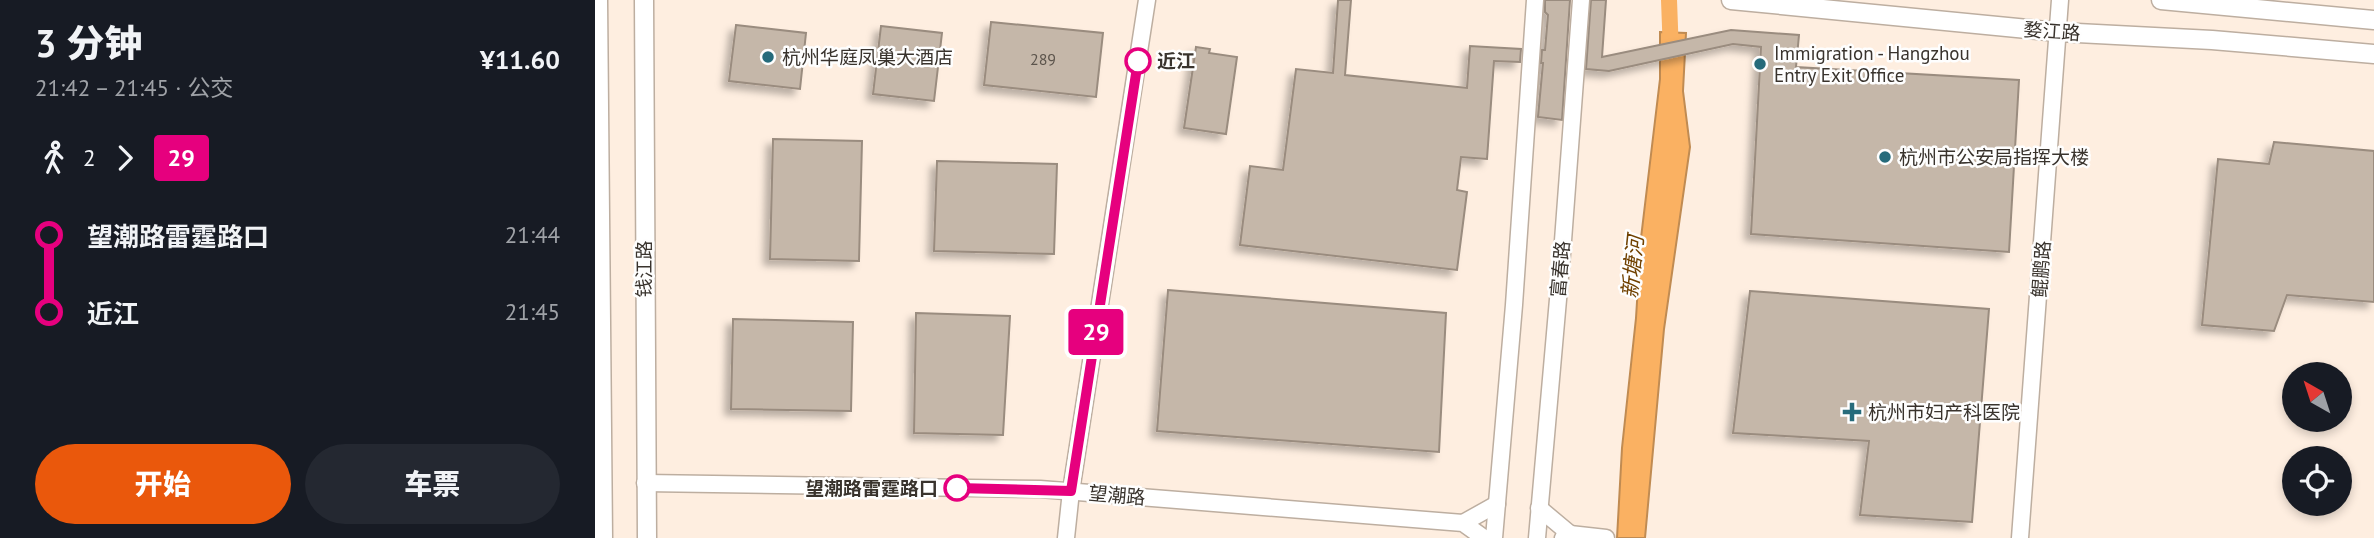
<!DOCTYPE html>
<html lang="zh">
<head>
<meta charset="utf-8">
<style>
	:root { --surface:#171b24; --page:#242831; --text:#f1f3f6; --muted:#9ea1a6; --accent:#ea580c }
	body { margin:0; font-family:"PT Sans","Noto Sans SC",sans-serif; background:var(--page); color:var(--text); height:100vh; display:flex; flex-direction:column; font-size:26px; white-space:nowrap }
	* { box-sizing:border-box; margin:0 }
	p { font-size:23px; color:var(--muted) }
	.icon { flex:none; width:38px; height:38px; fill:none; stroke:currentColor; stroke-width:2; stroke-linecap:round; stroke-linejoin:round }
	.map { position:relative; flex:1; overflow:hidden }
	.sheet { display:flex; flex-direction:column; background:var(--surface); width:595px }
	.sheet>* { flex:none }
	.badge { padding:0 14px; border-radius:5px; font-size:24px; line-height:46px }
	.needle { width:46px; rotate:321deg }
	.controls { position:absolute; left:1687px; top:362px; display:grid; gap:14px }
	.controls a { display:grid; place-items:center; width:70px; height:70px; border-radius:50%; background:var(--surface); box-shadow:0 4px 10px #0003; font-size:35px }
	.map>.badge { position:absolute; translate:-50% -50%; box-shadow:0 0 0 4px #fff }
	.legs { display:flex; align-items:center; gap:10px; height:77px; padding:0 35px; font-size:23px }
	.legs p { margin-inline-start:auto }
	.headline { display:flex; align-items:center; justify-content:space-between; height:119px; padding:0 35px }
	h1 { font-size:38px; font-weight:800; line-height:52px }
	.cta { display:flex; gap:14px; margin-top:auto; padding:14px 35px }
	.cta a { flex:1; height:80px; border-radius:42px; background:var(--accent); color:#fff; font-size:28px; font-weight:800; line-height:80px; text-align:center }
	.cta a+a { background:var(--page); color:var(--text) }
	ul { padding:0 35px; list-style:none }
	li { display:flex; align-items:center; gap:24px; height:77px; font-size:26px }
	li i { display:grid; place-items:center; width:10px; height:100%; margin:0 9px; background:currentColor }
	li i::after { content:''; width:18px; height:18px; margin:-9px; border:5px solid; border-radius:50%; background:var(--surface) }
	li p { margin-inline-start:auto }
	li:first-child i { background:linear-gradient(#0000 50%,currentColor 0) }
	li:last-child i { background:linear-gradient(currentColor 50%,#0000 0) }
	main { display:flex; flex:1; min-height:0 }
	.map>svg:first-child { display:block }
</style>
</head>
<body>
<main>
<section class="sheet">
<div class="headline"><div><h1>3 分钟</h1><p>21:42 – 21:45 · 公交</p></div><b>¥11.60</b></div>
<div class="legs"><svg class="icon" aria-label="walk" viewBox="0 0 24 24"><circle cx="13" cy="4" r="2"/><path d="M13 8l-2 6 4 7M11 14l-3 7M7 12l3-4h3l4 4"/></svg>2<svg class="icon" aria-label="forward" viewBox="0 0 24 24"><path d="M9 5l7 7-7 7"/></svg><b class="badge" style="background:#e6007e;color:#fff">29</b></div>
<ul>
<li><i style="color:#e6007e"></i><b>望潮路雷霆路口</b><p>21:44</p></li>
<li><i style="color:#e6007e"></i><b>近江</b><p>21:45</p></li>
</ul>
<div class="cta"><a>开始</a><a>车票</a></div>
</section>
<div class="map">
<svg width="1779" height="538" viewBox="0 0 1779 538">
	<defs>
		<filter id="shadow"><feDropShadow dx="-6" dy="6" stdDeviation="3.5" flood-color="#0004"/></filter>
	</defs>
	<rect width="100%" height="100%" fill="#feeee0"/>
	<polygon fill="#fab162" stroke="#c08b52" stroke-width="2" points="1065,32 1091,33 1088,91 1095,147 1069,329 1050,538 1022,538 1027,448 1041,318 1046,238 1065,79"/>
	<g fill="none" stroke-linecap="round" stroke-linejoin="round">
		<polyline stroke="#fab162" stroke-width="16" points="1074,0 1076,54"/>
	</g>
	<g fill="#c5b7a9" stroke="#9a8c7f" stroke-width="2" filter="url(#shadow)">
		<polygon points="743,0 756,0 750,75 872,88 875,46 926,49 925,62 899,61 892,159 866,157 862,190 872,192 862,270 645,245 655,166 688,170 701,69 738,73"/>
		<polygon points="950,0 975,0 967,120 943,117 948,63 946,63 947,50 950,50 953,15 950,12"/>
		<polygon points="996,0 1011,0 1007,57 1136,30 1204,35 1201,67 1424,80 1414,252 1156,234 1166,47 1138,44 1014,71 991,69"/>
		<polygon points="396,22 508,33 501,97 389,85"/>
		<polygon points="141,25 211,33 205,89 134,81"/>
		<polygon points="286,26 347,33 339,101 278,94"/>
		<polygon points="601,47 615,49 614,53 642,57 631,134 589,128"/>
		<polygon points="178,139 267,141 264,261 175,259"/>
		<polygon points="1679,142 1779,151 1779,302 1692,295 1679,331 1607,325 1623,159 1674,164"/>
		<polygon points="342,161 462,164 459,254 339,251"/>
		<polygon points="573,290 851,313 844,452 562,431"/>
		<polygon points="1155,291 1394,309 1377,522 1265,515 1274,441 1138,433"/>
		<polygon points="321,313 415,316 408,435 319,433"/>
		<polygon points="138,319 258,322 256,411 136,409"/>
	</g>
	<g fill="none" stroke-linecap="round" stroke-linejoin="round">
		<g stroke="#bdaea0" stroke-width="19">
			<g id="tertiary">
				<polyline points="50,483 445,489 868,523 889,538"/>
				<polyline points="944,508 975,534"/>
				<polyline points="868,523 902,504"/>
				<polyline points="471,538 476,491 552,0"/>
				<polyline points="899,538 919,305 940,0"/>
				<polyline points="942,538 967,254 986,0"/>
				<polyline points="968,538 975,534 1011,538"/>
				<polyline points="1425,538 1465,0"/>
			</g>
		</g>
		<g stroke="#bdaea0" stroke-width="21">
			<g id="secondary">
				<polyline points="3,0 8,538"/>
				<polyline points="49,0 52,538"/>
				<polyline points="1136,0 1463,32 1617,40 1779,54"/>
				<polyline points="1566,0 1779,20"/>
			</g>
		</g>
		<use href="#tertiary" stroke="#fff" stroke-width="16"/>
		<use href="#secondary" stroke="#fff" stroke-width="18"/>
	</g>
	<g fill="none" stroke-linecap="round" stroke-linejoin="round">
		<g stroke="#fff" stroke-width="16">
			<polyline id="line-1" points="362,488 476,491 543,61"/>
		</g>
		<use href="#line-1" stroke="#e6007e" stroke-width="10"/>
	</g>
	<g fill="#266b7b" stroke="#fefefe" stroke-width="2.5">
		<circle cx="173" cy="57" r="7"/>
		<circle cx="1165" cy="64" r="7"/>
		<circle cx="1290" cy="157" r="7"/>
		<path d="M1253.5 401.5h7v7h7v7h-7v7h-7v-7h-7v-7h7z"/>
	</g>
	<g fill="#fff" stroke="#e6007e" stroke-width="3.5">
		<circle cx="543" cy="61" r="12"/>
		<circle cx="362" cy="488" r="12"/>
	</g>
	<g text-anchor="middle" stroke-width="5" stroke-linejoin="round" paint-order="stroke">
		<g font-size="16" fill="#5c544c">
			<text x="448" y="65">289</text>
		</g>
		<g font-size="19" fill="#39332d" stroke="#fefefe">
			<text transform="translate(1457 31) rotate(4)" y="7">婺江路</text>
			<text transform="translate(49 269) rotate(-90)" y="7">钱江路</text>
			<text transform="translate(965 269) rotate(-85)" y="7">富春路</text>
			<text transform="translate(1446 269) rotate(-86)" y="7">鲲鹏路</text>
			<text transform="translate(522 495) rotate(5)" y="7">望潮路</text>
		</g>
		<g font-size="19" fill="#39332d" stroke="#fefefe" text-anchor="start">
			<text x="1179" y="60">Immigration - Hangzhou<tspan x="1179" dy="22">Entry Exit Office</tspan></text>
			<text x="187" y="64">杭州华庭凤巢大酒店</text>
			<text x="1304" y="164">杭州市公安局指挥大楼</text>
			<text x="1273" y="419">杭州市妇产科医院</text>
		</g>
		<g font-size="19" font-weight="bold" fill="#39332d" stroke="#fefefe" text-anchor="start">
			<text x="562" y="68">近江</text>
			<text x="343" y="495" text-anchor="end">望潮路雷霆路口</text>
		</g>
		<g font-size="21" font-style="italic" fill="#704100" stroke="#fefefe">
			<text transform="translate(1038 267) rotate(-84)" y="7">新塘河</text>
		</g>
	</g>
</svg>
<div class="controls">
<a><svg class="needle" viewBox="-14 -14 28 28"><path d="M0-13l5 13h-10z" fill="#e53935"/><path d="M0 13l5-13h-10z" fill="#9ea1a6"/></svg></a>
<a><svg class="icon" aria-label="locate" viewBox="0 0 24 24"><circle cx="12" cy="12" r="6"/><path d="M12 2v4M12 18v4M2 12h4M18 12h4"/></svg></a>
</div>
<b class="badge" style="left:501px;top:332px;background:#e6007e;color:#fff">29</b>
</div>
</main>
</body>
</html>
